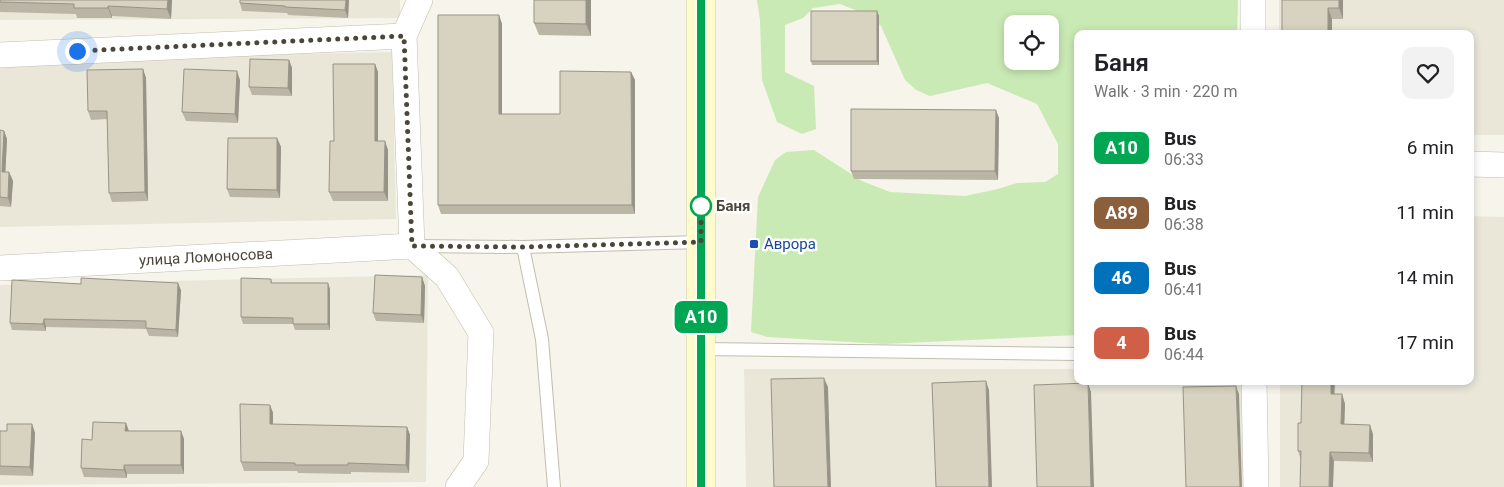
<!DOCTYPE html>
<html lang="en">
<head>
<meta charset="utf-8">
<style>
	:root { --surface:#fff; --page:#f2f2f2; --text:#202124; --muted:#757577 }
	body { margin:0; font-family:Roboto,sans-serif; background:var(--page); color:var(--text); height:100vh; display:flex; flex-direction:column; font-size:19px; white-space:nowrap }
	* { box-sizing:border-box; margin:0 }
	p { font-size:16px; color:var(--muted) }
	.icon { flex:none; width:28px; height:28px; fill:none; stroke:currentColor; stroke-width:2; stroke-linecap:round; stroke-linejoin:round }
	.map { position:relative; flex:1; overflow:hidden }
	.sheet { position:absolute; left:1074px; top:30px; width:400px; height:355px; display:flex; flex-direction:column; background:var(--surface); border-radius:10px; box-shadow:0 2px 8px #0003 }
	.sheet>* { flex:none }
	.badge { padding:0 10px; border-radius:8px; font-size:18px; line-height:32px }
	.controls { position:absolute; left:1004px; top:15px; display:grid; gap:10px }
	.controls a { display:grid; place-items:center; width:55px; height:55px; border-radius:10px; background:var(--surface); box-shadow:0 2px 8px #0003; font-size:25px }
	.you { position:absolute; width:25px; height:25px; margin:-12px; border:4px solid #fff; border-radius:50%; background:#1a73e8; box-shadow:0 0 0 8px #1a73e833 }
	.map>.badge { position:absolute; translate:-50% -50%; box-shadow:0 0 0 2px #fff }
	.round { display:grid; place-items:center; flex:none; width:52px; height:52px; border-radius:10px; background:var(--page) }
	.overview { display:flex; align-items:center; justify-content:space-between; height:85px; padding:0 20px }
	h1 { font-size:24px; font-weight:600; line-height:38px }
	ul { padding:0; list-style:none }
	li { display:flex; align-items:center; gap:15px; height:65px; padding:0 20px }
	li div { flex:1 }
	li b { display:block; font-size:19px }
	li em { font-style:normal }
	li .badge { min-width:55px; font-weight:700; text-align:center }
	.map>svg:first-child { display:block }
</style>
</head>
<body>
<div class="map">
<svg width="1504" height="487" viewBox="0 0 1504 487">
	<rect width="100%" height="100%" fill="#f6f4eb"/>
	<g fill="#eae7d9">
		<polygon points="0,0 400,0 400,18 0,20"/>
		<polygon points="1279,0 1504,0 1504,135 1470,135 1470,34 1279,34"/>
		<polygon points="392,52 396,219 0,227 0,60"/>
		<polygon points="1470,216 1504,217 1504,487 1280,487 1280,381 1470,381"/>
		<polygon points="428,275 426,482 0,485 0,285"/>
		<polygon points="744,369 1077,369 1078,381 1248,381 1249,487 746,487"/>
	</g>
	<path fill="#c9eab4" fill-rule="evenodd" d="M757 0H1238L1237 34H1078L1077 335 884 344 767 337 751 332 758 197 775 160 786 152 814 150 862 181 890 192 965 196 998 189 1017 183 1045 182 1058 174V144L1037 104 987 83 930 96 916 90 905 80 881 26 868 15 840 4 813 8 803 18 785 25V72L814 86 816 129 802 134 777 122 762 80 760 20ZM1012 24H1050V61H1012Z"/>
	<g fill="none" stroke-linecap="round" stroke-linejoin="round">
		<g stroke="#c2bead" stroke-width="14">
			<g id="lane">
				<polyline points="413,246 523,247 542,339 554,487"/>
				<polyline points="523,247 701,242"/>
				<polyline points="701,349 1078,354"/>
			</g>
		</g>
		<g stroke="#c2bead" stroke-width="26">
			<g id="street">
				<polyline points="420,0 404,36 412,246 447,277 481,333 476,461 458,487"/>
				<polyline points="1253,0 1253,34"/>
				<polyline points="0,55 404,36"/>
				<polyline points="1470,164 1504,165"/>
				<polyline points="0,268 412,246"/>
				<polyline points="1254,381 1256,487"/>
			</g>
		</g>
		<g stroke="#d6cf9b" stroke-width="29">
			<polyline id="secondary" points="701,0 701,487"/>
		</g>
		<use href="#lane" stroke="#fff" stroke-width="12"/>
		<use href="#street" stroke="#fff" stroke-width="25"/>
		<use href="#secondary" stroke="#fffbcc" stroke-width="28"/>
	</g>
	<g fill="#bab5a5">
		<polygon points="0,0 172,0 171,19 112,16 112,18 77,18 76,14 0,12"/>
		<polygon points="349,0 348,18 288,15 287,13 242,11 240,3"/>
		<polygon points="534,0 591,0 591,36 539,35 534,23"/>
		<polygon points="1343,0 1343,19 1332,19 1332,34 1282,34"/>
		<polygon points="877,11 879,16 879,65 812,65 811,61"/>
		<polygon points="499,15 502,24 502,114 560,114 631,72 635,80 635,214 441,214 438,205"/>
		<polygon points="289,60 292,68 292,96 252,95 249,87"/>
		<polygon points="375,64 378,72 378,141 388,150 388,201 333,201 329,192 334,141"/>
		<polygon points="143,69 146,78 148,201 112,202 109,193 107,119 91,120 88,111"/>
		<polygon points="240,80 238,123 186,121 182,112"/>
		<polygon points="999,118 998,180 854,179 851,171"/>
		<polygon points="0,130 4,131 7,139 5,172 9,172 13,181 11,207 0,206"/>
		<polygon points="277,138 281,147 280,198 230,197 227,189"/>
		<polygon points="422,277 425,286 424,323 376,321 373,313"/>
		<polygon points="271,279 272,283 330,289 330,330 295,330 293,324 243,324 241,317"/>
		<polygon points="181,290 178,337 149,336 146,329 46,327 46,331 12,330 10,323"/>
		<polygon points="1335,394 1342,394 1345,404 1344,424 1373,434 1373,462 1301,460 1298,451 1301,423"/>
		<polygon points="270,405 273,413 273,425 407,427 410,435 409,473 351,472 351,474 298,473 297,471 244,471 241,462"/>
		<polygon points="32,424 35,433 33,476 0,475 0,431 7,431"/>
		<polygon points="129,431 181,431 184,439 184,474 127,474 127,478 84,477 81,468 92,440"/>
	</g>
	<g fill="#979386">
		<polygon points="168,0 172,0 171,19 167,9"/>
		<polygon points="346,0 349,0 348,18 345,10"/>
		<polygon points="586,0 591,0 591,36 586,24"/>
		<polygon points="1339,0 1343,0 1343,19 1339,8"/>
		<polygon points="108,6 112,16 112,18 108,8"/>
		<polygon points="1328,8 1332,19 1332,34 1328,34"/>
		<polygon points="877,11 879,16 879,65 877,61"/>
		<polygon points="499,15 502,24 502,122 499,114"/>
		<polygon points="289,60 292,68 292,96 288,88"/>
		<polygon points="375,64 378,72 378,150 375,141"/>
		<polygon points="143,69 146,78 148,201 145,192"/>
		<polygon points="237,71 240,80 238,123 235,114"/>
		<polygon points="631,72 635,80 635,214 632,205"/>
		<polygon points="996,110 999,118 998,180 995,171"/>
		<polygon points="4,131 7,139 5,180 2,172"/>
		<polygon points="277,138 281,147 280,198 277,190"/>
		<polygon points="385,141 388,150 388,201 384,192"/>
		<polygon points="9,172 13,181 11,207 8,198"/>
		<polygon points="422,277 425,286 424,323 421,315"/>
		<polygon points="178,283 181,290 178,337 176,330"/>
		<polygon points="328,283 330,289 330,330 328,324"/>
		<polygon points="44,319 46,327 46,331 43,324"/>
		<polygon points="824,378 828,387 831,487 828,487"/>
		<polygon points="986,381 989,390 992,487 989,487"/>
		<polygon points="1331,381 1335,381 1334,403 1331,394"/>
		<polygon points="1088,383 1091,392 1094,487 1091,487"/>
		<polygon points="1236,386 1239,394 1242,487 1240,487"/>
		<polygon points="1342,394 1345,404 1344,433 1341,424"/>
		<polygon points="270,405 273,413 273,433 270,424"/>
		<polygon points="126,423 129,431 125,431"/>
		<polygon points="32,424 35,433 33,476 30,467"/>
		<polygon points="1370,425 1373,434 1373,462 1369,453"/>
		<polygon points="407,427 410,435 409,473 406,465"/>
		<polygon points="181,431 184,439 184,474 181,465"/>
		<polygon points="1330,452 1334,461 1333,487 1329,487"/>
		<polygon points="124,465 127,474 127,478 124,470"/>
	</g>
	<g fill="#d8d2c0" stroke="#979386">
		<polygon points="0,0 168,0 167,9 108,6 108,8 74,8 74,4 0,2"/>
		<polygon points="240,0 346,0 345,10 285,7 285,6 240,3"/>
		<polygon points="534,0 586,0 586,24 534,23"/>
		<polygon points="1282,0 1339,0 1339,8 1328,8 1328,34 1282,34"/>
		<rect x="811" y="11" width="66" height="50"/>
		<polygon points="438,15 499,15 499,114 560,114 560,71 631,72 632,205 438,205"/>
		<polygon points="250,59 289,60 288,88 249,87"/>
		<polygon points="333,64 375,64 375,141 385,141 384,192 329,192 330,141 334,141"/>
		<polygon points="143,69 145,192 109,193 107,111 88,111 87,70"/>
		<polygon points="184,69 237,71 235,114 182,112"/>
		<polygon points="851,109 996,110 995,171 851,171"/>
		<polygon points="0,130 4,131 2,172 9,172 8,198 0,197"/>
		<polygon points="228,138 277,138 277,190 227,189"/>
		<polygon points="375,275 422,277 421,315 373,313"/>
		<polygon points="81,278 178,283 176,330 146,328 146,321 44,319 43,324 10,323 12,280 81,284"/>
		<polygon points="241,278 271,279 271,283 328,283 328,324 293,324 293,318 241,317"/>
		<polygon points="824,378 828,487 774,487 771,379"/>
		<polygon points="986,381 989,487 936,487 932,383"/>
		<polygon points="1302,381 1331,381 1331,394 1342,394 1341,424 1370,425 1369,453 1330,452 1329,487 1300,487 1301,451 1298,451 1298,423 1301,423"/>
		<polygon points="1088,383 1091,487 1037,487 1034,385"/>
		<polygon points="1236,386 1240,487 1186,487 1183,387"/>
		<polygon points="240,404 270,405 270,424 407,427 406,465 348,463 348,465 295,465 295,463 241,462"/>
		<polygon points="93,422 126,423 125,431 181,431 181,465 124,465 124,470 81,468 82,439 92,440"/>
		<polygon points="7,424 32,424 30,467 0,466 0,431 7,431"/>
	</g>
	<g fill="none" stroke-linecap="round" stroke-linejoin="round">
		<g stroke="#fff" stroke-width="11">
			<polyline id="line" points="701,0 701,487"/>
		</g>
		<use href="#line" stroke="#00a651" stroke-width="8"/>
		<polyline stroke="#4a4639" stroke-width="5" stroke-dasharray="0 9" points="77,51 404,36 412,246 523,247 701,242 701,206"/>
	</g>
	<circle fill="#fff" stroke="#00a651" stroke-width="2.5" cx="701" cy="206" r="10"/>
	<rect fill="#1a4fb4" stroke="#fff" stroke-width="2" x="749" y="239" width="10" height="10" rx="2.5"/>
	<g text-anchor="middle" stroke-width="5" stroke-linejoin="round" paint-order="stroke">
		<g font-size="15" font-weight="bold" fill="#4a4639" stroke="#fff" text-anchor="start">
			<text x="716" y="211">Баня</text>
		</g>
		<g font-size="15" fill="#164399" stroke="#fff" text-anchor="start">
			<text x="764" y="249">Аврора</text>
		</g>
		<g font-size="15" fill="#4a4639" stroke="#fff">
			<text transform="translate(206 257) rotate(-3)" y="5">улица Ломоносова</text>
		</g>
	</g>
</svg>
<div class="controls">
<a><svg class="icon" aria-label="locate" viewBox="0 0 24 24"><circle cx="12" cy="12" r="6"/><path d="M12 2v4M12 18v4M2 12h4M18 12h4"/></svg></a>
</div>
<div class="you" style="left:77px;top:51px"></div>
<b class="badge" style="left:701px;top:317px;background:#00a651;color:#fff">А10</b>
<section class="sheet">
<div class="overview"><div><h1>Баня</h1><p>Walk · 3 min · 220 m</p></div><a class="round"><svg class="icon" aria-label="heart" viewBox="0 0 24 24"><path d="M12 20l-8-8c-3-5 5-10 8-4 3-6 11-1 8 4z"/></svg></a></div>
<ul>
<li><span class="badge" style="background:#00a651;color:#fff">А10</span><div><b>Bus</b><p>06:33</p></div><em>6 min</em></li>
<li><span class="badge" style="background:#8b5e3c;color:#fff">А89</span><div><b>Bus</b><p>06:38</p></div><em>11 min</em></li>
<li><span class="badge" style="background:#0072bc;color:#fff">46</span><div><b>Bus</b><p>06:41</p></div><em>14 min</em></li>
<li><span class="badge" style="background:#cf5f47;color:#fff">4</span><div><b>Bus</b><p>06:44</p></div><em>17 min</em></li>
</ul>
</section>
</div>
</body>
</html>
